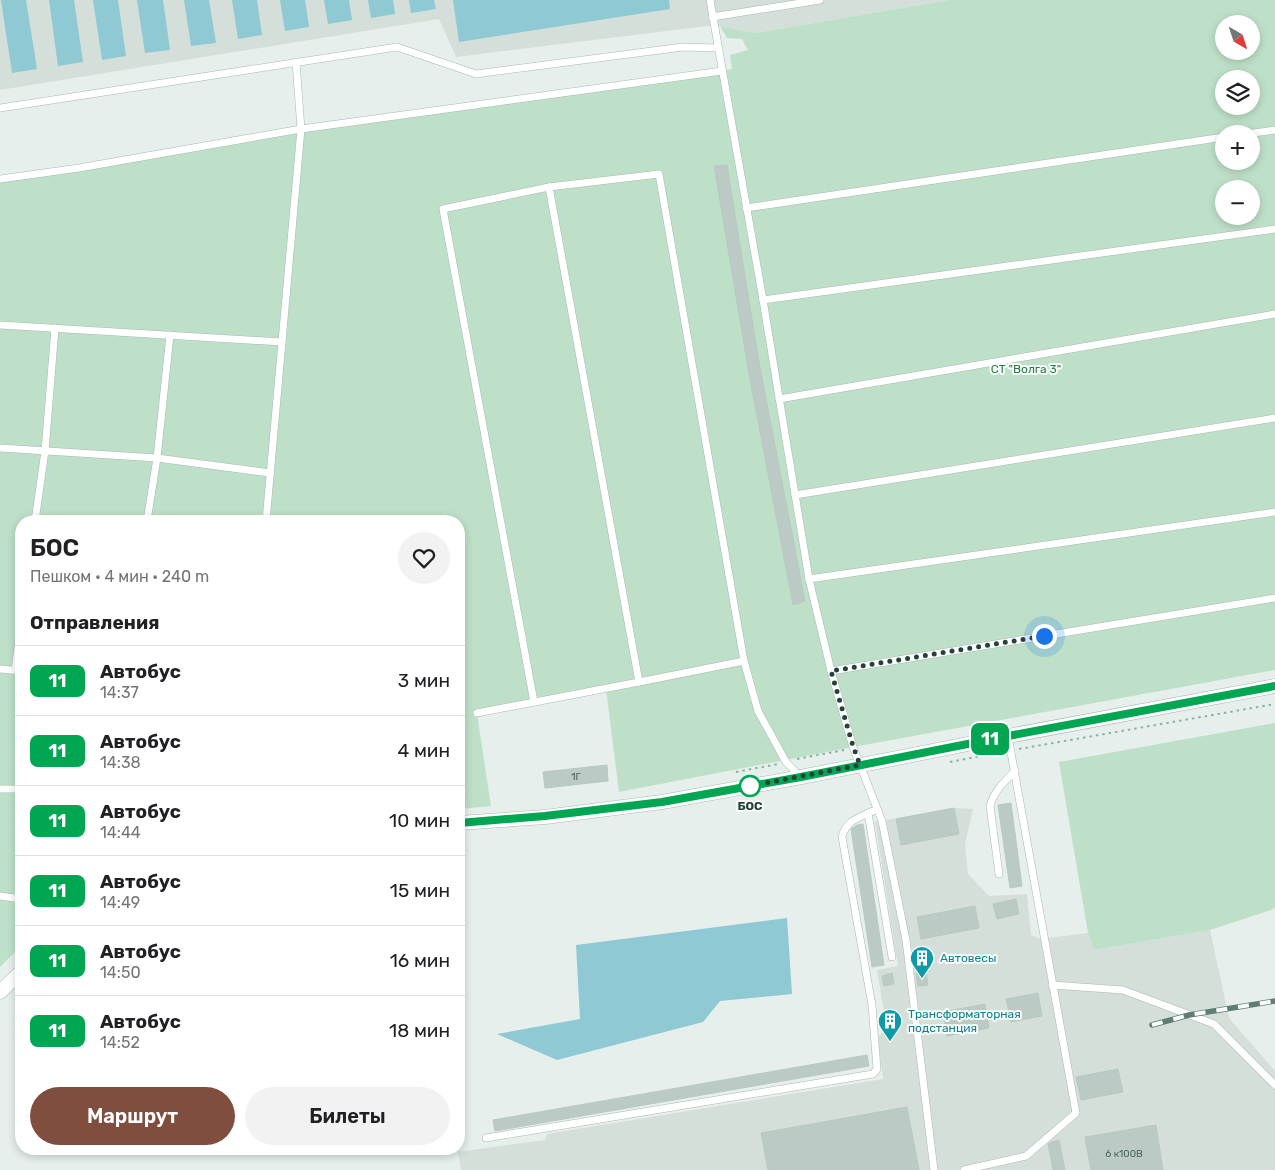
<!DOCTYPE html>
<html lang="ru">
<head>
<meta charset="utf-8">
<style>
	:root { --surface:#fff; --page:#f2f2f2; --text:#202124; --muted:#757577; --line:#e0e0e0; --accent:#7f4e3f }
	body { margin:0; font-family:Rubik,sans-serif; background:var(--page); color:var(--text); height:100vh; display:flex; flex-direction:column; font-size:19px; white-space:nowrap }
	* { box-sizing:border-box; margin:0 }
	p { font-size:16px; color:var(--muted) }
	.icon { flex:none; width:28px; height:28px; fill:none; stroke:currentColor; stroke-width:2; stroke-linecap:round; stroke-linejoin:round }
	.map { position:relative; flex:1; overflow:hidden }
	.sheet { position:absolute; left:15px; top:515px; width:450px; height:640px; display:flex; flex-direction:column; background:var(--surface); border-radius:20px; box-shadow:0 2px 8px #0003 }
	.sheet>* { flex:none }
	.badge { padding:0 10px; border-radius:8px; font-size:18px; line-height:32px }
	.needle { width:32px; rotate:141deg }
	.fabs { position:absolute; left:1215px; top:15px; display:grid; gap:10px }
	.fabs a { display:grid; place-items:center; width:45px; height:45px; border-radius:50%; background:var(--surface); box-shadow:0 2px 8px #0003; font-size:25px }
	.you { position:absolute; width:25px; height:25px; margin:-12px; border:4px solid #fff; border-radius:50%; background:#1a73e8; box-shadow:0 0 0 8px #1a73e833 }
	.map>.badge { position:absolute; translate:-50% -50%; box-shadow:0 0 0 2px #fff }
	h2 { padding:0 15px; font-size:19px; line-height:45px }
	.round { display:grid; place-items:center; flex:none; width:52px; height:52px; border-radius:26px; background:var(--page) }
	.head { display:flex; align-items:center; justify-content:space-between; height:85px; padding:0 15px }
	h1 { font-size:24px; font-weight:600; line-height:38px }
	.button { display:flex; gap:10px; margin-top:auto; padding:10px 15px }
	.button a { flex:1; height:58px; border-radius:30px; background:var(--accent); color:#fff; font-size:20px; font-weight:600; line-height:58px; text-align:center }
	.button a+a { background:var(--page); color:var(--text) }
	ul { padding:0; list-style:none }
	li { display:flex; align-items:center; gap:15px; height:70px; padding:0 15px; border-top:1px solid var(--line) }
	li div { flex:1 }
	li b { display:block; font-size:19px }
	li em { font-style:normal }
	li .badge { min-width:55px; font-weight:700; text-align:center }
	.map>svg:first-child { display:block }
</style>
</head>
<body>
<div class="map">
<svg width="1275" height="1170" viewBox="0 0 1275 1170">
	<rect width="100%" height="100%" fill="#e6efeb"/>
	<g fill="#d4dfda">
		<polygon points="0,0 950,0 755,33 720,26 707,26 456,57 439,19 0,90"/>
		<polygon points="954,808 973,809 965,844 968,874 989,896 1027,894 1031,935 1041,939 1088,933 1094,950 1210,930 1229,1018 1275,1071 1275,1170 461,1170 458,1152 545,1140 547,1134 883,1079 878,1040 886,1023 877,970 898,966 875,822"/>
	</g>
	<g fill="#bfe0c8" fill-rule="evenodd">
		<path d="M950 0H1275V670L853 747 619 792 606 689 477 714 491 806 459 809V521H21V946L0 967V179L301 129 722 71 732 69 730 55 748 50 742 39 727 38 720 26 755 33ZM1224 24H1251V51H1224ZM1224 79H1251V106H1224ZM1224 134H1251V161H1224ZM1224 189H1251V216H1224Z"/>
		<polygon points="1275,723 1275,907 1271,910 1210,930 1094,950 1088,933 1059,762"/>
	</g>
	<g fill="#8ec9d4">
		<polygon points="1,0 26,0 37,69 12,73"/>
		<polygon points="49,0 74,0 83,62 58,66"/>
		<polygon points="93,0 118,0 126,56 102,60"/>
		<polygon points="137,0 163,0 170,50 145,53"/>
		<polygon points="184,0 209,0 216,43 191,46"/>
		<polygon points="232,0 257,0 262,35 238,39"/>
		<polygon points="280,0 305,0 309,27 285,31"/>
		<polygon points="324,0 349,0 352,20 328,24"/>
		<polygon points="368,0 393,0 395,14 371,18"/>
		<polygon points="409,0 434,0 436,9 411,13"/>
		<polygon points="453,0 669,0 670,9 459,42"/>
		<polygon points="787,918 792,994 720,1001 703,1022 557,1060 497,1034 580,1019 576,945"/>
	</g>
	<g fill="#bbcac4" stroke="#b8c9c2">
		<polygon points="727,165 759,362 805,601 793,605 749,374 714,166"/>
		<polygon points="607,765 608,781 545,788 543,772"/>
		<polygon points="1011,803 1022,886 1010,888 998,805"/>
		<polygon points="954,808 959,834 901,845 896,819"/>
		<polygon points="863,824 884,965 872,967 851,829 857,825"/>
		<polygon points="1016,899 1019,914 997,919 993,904"/>
		<polygon points="975,906 979,928 921,939 917,917"/>
		<polygon points="926,972 928,985 918,986 916,973"/>
		<polygon points="892,973 894,984 884,986 882,976"/>
		<polygon points="1038,993 1042,1016 1011,1022 1006,999"/>
		<polygon points="985,1004 989,1028 947,1036 943,1012"/>
		<polygon points="867,1055 869,1066 495,1131 493,1120"/>
		<polygon points="1118,1069 1123,1092 1081,1100 1076,1077"/>
		<polygon points="907,1107 919,1170 768,1170 761,1133"/>
		<polygon points="1156,1125 1163,1170 1091,1170 1085,1137"/>
		<polygon points="1059,1140 1065,1170 1053,1170 1048,1144 1051,1142"/>
	</g>
	<g fill="none" stroke-linecap="round" stroke-linejoin="round">
		<g stroke="#a8b8b2" stroke-width="8">
			<g id="lane">
				<polyline points="710,0 763,300 809,579 831,671 853,747 882,821 906,940 934,1170"/>
				<polyline points="712,17 820,0"/>
				<polyline points="0,108 397,47 476,74 683,47 718,48"/>
				<polyline points="1246,134 1275,130"/>
				<polyline points="0,179 79,168 301,129 722,71"/>
				<polyline points="746,208 1224,137"/>
				<polyline points="763,300 1275,229"/>
				<polyline points="0,325 282,342"/>
				<polyline points="779,399 1275,314"/>
				<polyline points="0,448 157,458 270,473"/>
				<polyline points="795,495 1275,418"/>
				<polyline points="35,521 45,451 55,328"/>
				<polyline points="147,521 157,458 170,335"/>
				<polyline points="266,521 301,129 296,62"/>
				<polyline points="809,579 1275,512"/>
				<polyline points="0,669 21,671"/>
				<polyline points="15,670 21,624"/>
				<polyline points="831,671 1275,598"/>
				<polyline points="639,682 744,661"/>
				<polyline points="534,702 443,209 549,187"/>
				<polyline points="477,713 639,682 549,187 659,174 744,661 758,711 786,762 801,777"/>
				<polyline points="0,789 21,789"/>
				<polyline points="868,813 892,957"/>
				<path d="M999 874 990 806C994 791 1004 782 1015 771"/>
				<polyline points="0,896 21,899"/>
				<polyline points="1052,985 1123,990 1214,1024 1275,1085"/>
				<path d="M486 1138 873 1074 877 1069 872 1005 842 837C846 819 862 817 877 809"/>
				<polyline points="964,1170 1026,1156 1076,1113 1008,736"/>
			</g>
		</g>
		<g stroke="#a8b8b2" stroke-width="15">
			<g id="street">
				<polyline points="459,823 545,817 662,802 801,777 1008,736 1275,686"/>
				<polyline points="0,992 21,972"/>
			</g>
		</g>
		<g stroke="#86b3a5" stroke-width="2" stroke-dasharray="2.5 4" stroke-linecap="butt">
			<polyline points="1019,749 1275,704"/>
			<polyline points="797,759 844,750"/>
			<polyline points="950,762 1002,752"/>
			<polyline points="736,772 778,764"/>
		</g>
		<use href="#lane" stroke="#fff" stroke-width="7"/>
		<use href="#street" stroke="#fff" stroke-width="14"/>
		<g stroke="#5f7d75" stroke-width="5.5">
			<polyline id="rail" points="1152,1025 1189,1015 1275,1001"/>
		</g>
		<use href="#rail" stroke="#f7fbf9" stroke-width="4" stroke-dasharray="11" stroke-linecap="butt"/>
	</g>
	<g fill="none" stroke-linecap="round" stroke-linejoin="round">
		<g stroke="#fff" stroke-width="11">
			<polyline id="line" points="459,823 545,816 662,802 801,777 1008,736 1275,686"/>
		</g>
		<use href="#line" stroke="#00a651" stroke-width="8"/>
		<polyline stroke="#24423a" stroke-width="5" stroke-dasharray="0 9" points="750,786 860,765 853,746 831,671 1044,636"/>
	</g>
	<defs>
		<g id="building-pin" transform="scale(1.25)"><path d="M0 17L-7.5 6A9.5 9.5 0 1 1 7.5 6Z" fill="#0f9aa8" stroke="#f7fbf9"/><path d="M-4-6H4V6H1V3H-1V6H-4ZM-2.5-4.3h1.7v1.8h-1.7ZM.8-4.3h1.7v1.8H.8ZM-2.5-1h1.7V.8h-1.7ZM.8-1h1.7V.8H.8Z" fill="#fff"/></g>
	</defs>
	<g fill-rule="evenodd">
		<use href="#building-pin" x="922" y="958"/>
		<use href="#building-pin" x="890" y="1021"/>
	</g>
	<circle fill="#fff" stroke="#00a651" stroke-width="2.5" cx="750" cy="786" r="10"/>
	<g text-anchor="middle" stroke-width="4" stroke-linejoin="round" paint-order="stroke">
		<g font-size="10" fill="#4a645c">
			<text x="576" y="780">1Г</text>
			<text x="1124" y="1157">6 к100В</text>
		</g>
		<g font-size="12" fill="#2d7a4b" stroke="#f7fbf9">
			<text x="1026" y="373">СТ "Волга 3"</text>
		</g>
		<g font-size="12" font-weight="bold" fill="#24423a" stroke="#f7fbf9">
			<text x="750" y="810">БОС</text>
		</g>
		<g font-size="12" fill="#0d838f" stroke="#f7fbf9" text-anchor="start">
			<text x="940" y="962">Автовесы</text>
			<text x="908" y="1018">Трансформаторная<tspan x="908" dy="14">подстанция</tspan></text>
		</g>
	</g>
</svg>
<div class="fabs">
<a><svg class="needle" viewBox="-14 -14 28 28"><path d="M0-13l5 13h-10z" fill="#e53935"/><path d="M0 13l5-13h-10z" fill="#757577"/></svg></a>
<a><svg class="icon" aria-label="layers" viewBox="0 0 24 24"><path d="M12 4l9 5-9 5-9-5zM3 14l9 5 9-5"/></svg></a>
<a>+</a>
<a>−</a>
</div>
<div class="you" style="left:1044px;top:636px"></div>
<b class="badge" style="left:990px;top:739px;background:#00a651;color:#fff">11</b>
<section class="sheet">
<div class="head"><div><h1>БОС</h1><p>Пешком · 4 мин · 240 m</p></div><a class="round"><svg class="icon" aria-label="heart" viewBox="0 0 24 24"><path d="M12 20l-8-8c-3-5 5-10 8-4 3-6 11-1 8 4z"/></svg></a></div>
<h2>Отправления</h2>
<ul>
<li><span class="badge" style="background:#00a651;color:#fff">11</span><div><b>Автобус</b><p>14:37</p></div><em>3 мин</em></li>
<li><span class="badge" style="background:#00a651;color:#fff">11</span><div><b>Автобус</b><p>14:38</p></div><em>4 мин</em></li>
<li><span class="badge" style="background:#00a651;color:#fff">11</span><div><b>Автобус</b><p>14:44</p></div><em>10 мин</em></li>
<li><span class="badge" style="background:#00a651;color:#fff">11</span><div><b>Автобус</b><p>14:49</p></div><em>15 мин</em></li>
<li><span class="badge" style="background:#00a651;color:#fff">11</span><div><b>Автобус</b><p>14:50</p></div><em>16 мин</em></li>
<li><span class="badge" style="background:#00a651;color:#fff">11</span><div><b>Автобус</b><p>14:52</p></div><em>18 мин</em></li>
</ul>
<div class="button"><a>Маршрут</a><a>Билеты</a></div>
</section>
</div>
</body>
</html>
